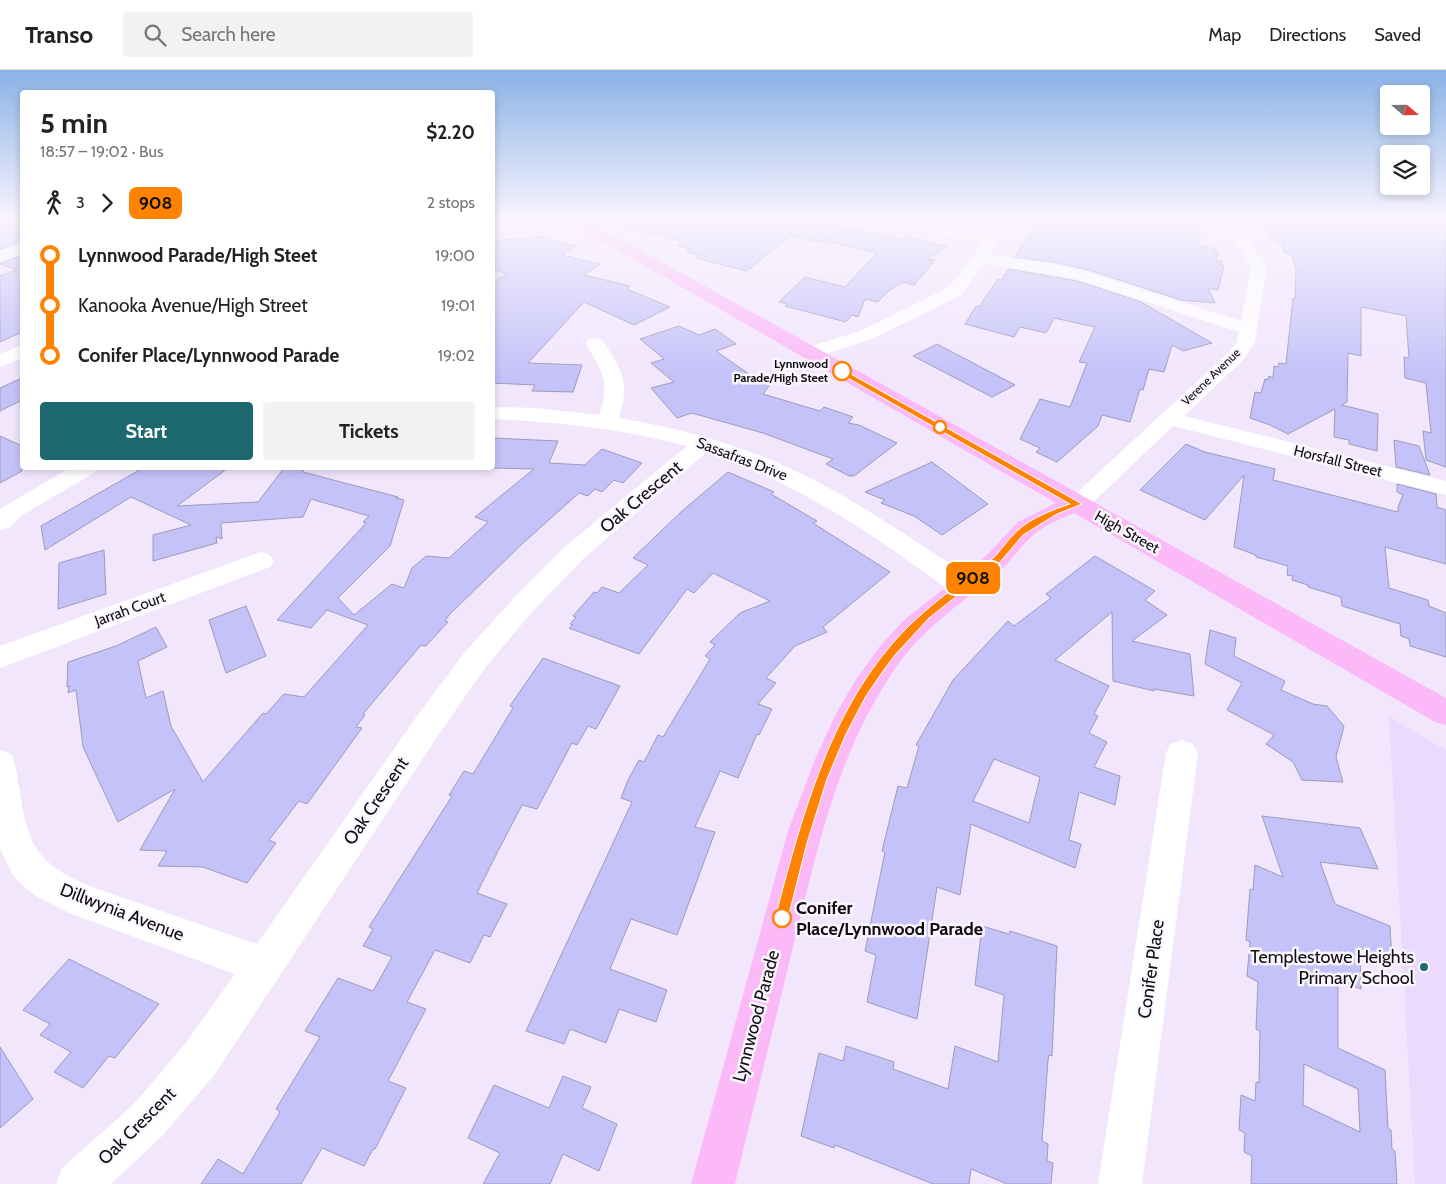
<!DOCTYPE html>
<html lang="en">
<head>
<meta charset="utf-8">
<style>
	:root { --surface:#fff; --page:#f2f2f2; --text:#222; --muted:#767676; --line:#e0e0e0; --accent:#1b686e }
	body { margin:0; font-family:Cabin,sans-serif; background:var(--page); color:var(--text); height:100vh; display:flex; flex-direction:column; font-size:19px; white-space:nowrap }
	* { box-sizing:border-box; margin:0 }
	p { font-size:16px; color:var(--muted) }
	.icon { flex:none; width:28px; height:28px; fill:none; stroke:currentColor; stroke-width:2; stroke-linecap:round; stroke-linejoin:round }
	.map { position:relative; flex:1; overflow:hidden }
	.panel { position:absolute; left:20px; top:20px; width:475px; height:380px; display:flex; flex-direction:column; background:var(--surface); border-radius:5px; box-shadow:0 2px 8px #0003 }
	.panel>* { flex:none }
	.badge { padding:0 10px; border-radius:8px; font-size:18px; line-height:32px }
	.needle { width:32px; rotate:110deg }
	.buttons { position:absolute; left:1380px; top:15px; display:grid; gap:10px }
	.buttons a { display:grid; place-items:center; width:50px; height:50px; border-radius:5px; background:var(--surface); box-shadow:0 2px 8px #0003; font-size:25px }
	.map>.badge { position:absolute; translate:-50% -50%; box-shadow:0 0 0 2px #fff }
	.legs { display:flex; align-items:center; gap:8px; height:55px; padding:0 20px; font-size:16px }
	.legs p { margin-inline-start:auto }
	.head { display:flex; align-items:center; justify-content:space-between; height:85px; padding:0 20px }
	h1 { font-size:28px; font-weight:700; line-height:38px }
	.cta { display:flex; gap:10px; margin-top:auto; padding:10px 20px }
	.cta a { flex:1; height:58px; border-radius:5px; background:var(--accent); color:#fff; font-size:20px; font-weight:700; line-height:58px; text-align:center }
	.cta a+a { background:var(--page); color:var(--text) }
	ul { padding:0 20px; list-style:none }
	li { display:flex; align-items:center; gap:18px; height:50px; font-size:19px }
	li i { display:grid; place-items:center; width:8px; height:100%; margin:0 6px; background:currentColor }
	li i::after { content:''; width:12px; height:12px; margin:-6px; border:4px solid; border-radius:50%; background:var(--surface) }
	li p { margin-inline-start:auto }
	li:first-child i { background:linear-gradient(#0000 50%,currentColor 0) }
	li:last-child i { background:linear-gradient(currentColor 50%,#0000 0) }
	header { display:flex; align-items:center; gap:30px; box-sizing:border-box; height:70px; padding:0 25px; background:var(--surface); border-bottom:1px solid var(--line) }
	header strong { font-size:24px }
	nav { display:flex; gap:28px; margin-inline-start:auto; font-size:18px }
	.search { width:350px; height:45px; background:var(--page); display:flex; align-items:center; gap:12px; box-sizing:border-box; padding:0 18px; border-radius:5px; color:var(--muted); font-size:19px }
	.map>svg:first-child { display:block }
</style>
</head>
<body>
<header>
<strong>Transo</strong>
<div class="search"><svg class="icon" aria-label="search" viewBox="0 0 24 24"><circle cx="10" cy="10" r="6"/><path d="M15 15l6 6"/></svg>Search here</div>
<nav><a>Map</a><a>Directions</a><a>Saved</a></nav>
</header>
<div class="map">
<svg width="1446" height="1114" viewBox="0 0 1446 1114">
	<rect width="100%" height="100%" fill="#f2e6fd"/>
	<polygon fill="#ecdafe" points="1389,647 1446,680 1446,1114 1415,1114"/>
	<g fill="#c5c2f9" stroke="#9d9bb8" fill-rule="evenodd">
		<polygon points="621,148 812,148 809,150 903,169 907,166 946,177 928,189 935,190 914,215 902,212 886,223 878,232 865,229 858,247 852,245 846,252 785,236 787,234 779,232 805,207 845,217 877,183 830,172 832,167 826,173 790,166 747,201 695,188 699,185 687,182 688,178 677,176 683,171 620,157"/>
		<polygon points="1038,148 1197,148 1196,151 1199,152 1196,160 1201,161 1197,175 1216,179 1215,182 1218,182 1216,190 1222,191 1221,195 1224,196 1218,220 1208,218 1215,233 1181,230 1089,200 1054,192 1015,187"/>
		<polygon points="1255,148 1350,150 1350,148 1446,148 1446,397 1426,390 1423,361 1431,363 1426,313 1405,308 1404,287 1409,288 1406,246 1361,237 1361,286 1348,283 1347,332 1342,335 1378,344 1377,381 1349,374 1349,370 1334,367 1335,339 1288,364 1270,355 1250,348 1255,322 1261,323 1265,309 1268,310 1269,306 1273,308 1274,296 1278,297 1279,293 1286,294 1293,228 1295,229 1296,199 1291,184 1285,183 1281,172 1276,172 1271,167"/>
		<polygon points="0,151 22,158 22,171 0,179"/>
		<polygon points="549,166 550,170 576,176 562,185 600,194 584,205 630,216 627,219 670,237 634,255 584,232 528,293 582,295 573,322 532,321 535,315 492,313 492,213 507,204 492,199 492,171"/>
		<polygon points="22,185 22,262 0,272 0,206 17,200 0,194"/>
		<polygon points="1008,199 1077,211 1141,232 1212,273 1183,281 1172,275 1164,302 1149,299 1143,320 1140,319 1130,352 1102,345 1098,356 1057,392 1036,382 1040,378 1020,369 1040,329 1070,337 1087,293 1079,292 1095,257 1054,248 1046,263 1020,257 1014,267 965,254 976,236 979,237 998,209 1002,210"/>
		<polygon points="679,256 699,265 715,259 736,274 716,281 753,307 772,312 763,324 820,341 824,337 853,347 848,353 859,355 897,373 854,406 849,406 826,394 833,389 763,363 692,343 677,348 651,318 674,312 651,293 664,289 640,269"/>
		<polygon points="937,274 1015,315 992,327 913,286"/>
		<polygon points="22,308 22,330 0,341 0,318"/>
		<polygon points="0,366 22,376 22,401 0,413"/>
		<polygon points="492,368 558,371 549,393 585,395 602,379 642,393 623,413 614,410 602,422 595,419 588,426 579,423 522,474 449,545 445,551 448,552 426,576 421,575 363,644 365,645 356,657 362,658 307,734 299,731 269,770 276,773 247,813 203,797 158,796 167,781 140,780 175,719 118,752 83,677 76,620 68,623 69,616 67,617 68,592 116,576 156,557 167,577 138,591 146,628 163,621 171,656 203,712 263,643 266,644 284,624 304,627 368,555 327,540 311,558 277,550 366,453 363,452 369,446 311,429 303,447 221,453 222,469 216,467 217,473 153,491 153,465 191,455 131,427 45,480 41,456 143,398 228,398 177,436 258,432 284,398 304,398 303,402 398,427 396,428 404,430 390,476 338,528 354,545 392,514 404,518 412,498 426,486 449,488 488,452 475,447 534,399 492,398"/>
		<polygon points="1394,370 1419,376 1430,405 1396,397"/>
		<polygon points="1186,374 1205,382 1275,399 1273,410 1398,442 1398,437 1403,425 1397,422 1397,414 1436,424 1437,437 1446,440 1446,494 1385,477 1389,518 1428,530 1429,536 1446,543 1446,587 1410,576 1409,569 1401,566 1400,554 1342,536 1341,527 1308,517 1308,515 1292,510 1293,506 1287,505 1288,496 1256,487 1256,485 1234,477 1244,405 1205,450 1140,420"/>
		<polygon points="932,392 988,434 942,465 914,446 881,433 885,430 865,422"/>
		<polygon points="728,402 774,422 771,424 817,451 813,453 890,502 823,557 827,562 795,576 766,608 776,613 758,634 772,639 759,665 757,664 738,708 720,701 695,757 715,762 677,865 631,849 610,899 667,920 656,952 619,939 606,973 570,959 564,974 526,961 632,732 621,728 628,710 639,690 644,692 658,665 663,667 710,589 705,586 715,575 710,572 740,543 770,531 713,503 694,523 687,519 639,584 569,558 573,555 570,554 576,547 573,546 594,522 597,523 602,517 619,523 648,495 633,488 681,442"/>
		<polygon points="104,480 106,524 58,539 59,493"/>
		<path d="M1095 486 1155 521 1145 530 1167 545 1132 571 1190 584 1194 626 1154 619V621L1113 611 1112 542 1055 590 1109 616 1094 644 1098 646 1089 663 1107 672 1094 697 1120 706 1115 735 1079 722 1069 770 1081 774 1075 798 971 754 960 825 937 817 917 949 867 932 876 885 865 881 885 782 882 781 898 716 907 718 919 676 916 675 953 610 1008 551 1014 556 1051 528 1046 524ZM994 689 1040 707 1029 753 973 731Z"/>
		<polygon points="246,536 266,586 226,603 209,550"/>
		<polygon points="1210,560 1236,568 1234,586 1285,611 1281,620 1313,634 1327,636 1344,656 1336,687 1343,712 1302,710 1293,692 1266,674 1274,665 1227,640 1242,613 1205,594"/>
		<polygon points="543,588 620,616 596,659 588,656 577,675 572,673 537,739 522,735 498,781 477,823 507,834 490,867 484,865 470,893 435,880 407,932 426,939 388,1011 406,1018 375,1079 373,1079 364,1096 322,1078 301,1114 201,1114 218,1089 243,1104 280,1042 276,1039 320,967 305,961 338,908 373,921 392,887 363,876 373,859 369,857 452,726 449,725 464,701 473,704 513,638 510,636"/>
		<path d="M1262 746 1360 758 1378 799 1320 792 1335 834 1390 856 1392 892 1360 878 1361 919 1338 910V978L1385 1000 1388 1058 1391 1060 1392 1079 1395 1081 1397 1114H1251L1252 1086 1244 1082 1245 1063 1239 1060 1241 1025 1255 1031 1256 1012 1259 1013 1260 961 1256 959 1258 912 1247 906 1250 872 1246 870 1250 819 1253 820 1255 795 1283 807ZM1304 994 1358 1019 1360 1062 1303 1035Z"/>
		<polygon points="982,856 1009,864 1010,861 1057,876 1052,986 1049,985 1048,990 1042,1071 1048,1074 1047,1091 1053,1093 1051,1114 1007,1114 971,1099 969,1114 933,1114 835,1075 834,1078 801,1066 819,983 843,991 846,976 894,992 893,999 948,1019 955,976 998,992 1004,925 975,915"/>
		<polygon points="69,889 159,934 115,988 109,986 83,1018 54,1002 71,982 40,965 50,954 23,940"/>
		<polygon points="0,977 33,1029 0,1058"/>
		<polygon points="563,1006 591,1017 582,1038 617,1054 599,1101 563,1084 550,1114 483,1114 500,1083 468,1068 494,1015 549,1038"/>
	</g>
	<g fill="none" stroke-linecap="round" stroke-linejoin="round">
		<g fill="#fff" fill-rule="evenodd">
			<polygon points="867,148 897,148 990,165 1002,148 1017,148 990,185 1054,194 1088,202 1241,251 1251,197 1221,148 1235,148 1267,197 1255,272 1244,289 1184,346 1446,411 1446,425 1173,356 1086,439 1078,442 1070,439 1066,434 1070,429 1230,281 1237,272 1239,262 1077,209 984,193 961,225 872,269 816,287 809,289 802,287 800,283 802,279 860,261 949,217 983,173 874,152 869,151"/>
			<polygon points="22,173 22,183 0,192 0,181"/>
			<path d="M595 268 602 270C623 301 630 310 619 348 678 358 739 374 793 400 839 421 882 449 924 477 939 487 966 501 975 516L971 523 962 525 953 523C874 465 800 414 707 382L584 488 532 542 485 598 439 664 282 902 278 909 276 911 215 1004 163 1065 111 1114H56L62 1098 133 1035 185 974 235 904 69 843 38 827 24 817 13 805 0 779V680L11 684C17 696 17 709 20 722 28 776 37 793 89 816L257 874 417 646 465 582 514 528 566 476 687 376C623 359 559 352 492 349V337L535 338 599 345C610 313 603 302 586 274L588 270Z"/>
			<polygon points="22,275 22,288 0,297 0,284"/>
			<polygon points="70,398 97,398 94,403 22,445 9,458 0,460 0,439"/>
			<polygon points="261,482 270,485 274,491 270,497 0,598 0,576"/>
			<polygon points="1182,670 1193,674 1198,683 1142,1114 1098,1114 1166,683 1171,674"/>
		</g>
		<path fill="#fbbaf7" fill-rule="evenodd" d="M565 148H583L1446 628V655L1435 652 1074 443C1057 450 1039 458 1027 471 1016 482 1008 495 995 505 962 533 925 557 900 592 838 677 818 778 793 877 774 956 754 1035 735 1114H691L788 761 816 687 837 642 857 608 880 576 904 550 987 485 1018 452 1056 433 567 151Z"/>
	</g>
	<linearGradient id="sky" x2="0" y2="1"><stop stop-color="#89b2e6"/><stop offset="0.49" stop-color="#f9f4fe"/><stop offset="1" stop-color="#f9f4fe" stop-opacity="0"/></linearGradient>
	<rect width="1446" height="304" fill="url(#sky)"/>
	<path fill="#ff8200" stroke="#fff" d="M842 299 1082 434 1057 444 1023 465 1001 491 929 548 895 585 883 601 866 626 846 664 827 709 807 773 788 848 786 853 782 855 777 853 775 848C804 739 834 620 923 543 943 525 967 509 989 492 1000 483 1006 471 1017 461 1031 448 1052 440 1070 434L839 303 838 301Z"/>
	<g fill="#fff" stroke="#ff8200" stroke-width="2.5">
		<circle cx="842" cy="301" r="9"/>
		<circle cx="940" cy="357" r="6"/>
		<circle cx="782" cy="848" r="9"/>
	</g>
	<circle fill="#1b686e" stroke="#faf7fd" stroke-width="2" cx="1424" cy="897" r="5"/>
	<g text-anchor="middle" stroke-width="5" stroke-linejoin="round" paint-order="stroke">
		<g font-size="12" font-weight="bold" fill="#120c16" stroke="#faf7fd" text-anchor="end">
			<text x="828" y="298">Lynnwood<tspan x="828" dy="14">Parade/High Steet</tspan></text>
		</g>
		<g font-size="12" fill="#120c16" stroke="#faf7fd">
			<text transform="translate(1211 307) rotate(-44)" y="4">Verene Avenue</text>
		</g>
		<g font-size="15" fill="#120c16" stroke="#faf7fd">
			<text transform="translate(742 389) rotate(21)" y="5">Sassafras Drive</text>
			<text transform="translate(1338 391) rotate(14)" y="5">Horsfall Street</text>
			<text transform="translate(1127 462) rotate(29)" y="5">High Street</text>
			<text transform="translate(130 539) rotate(-20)" y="5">Jarrah Court</text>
		</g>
		<g font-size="18" fill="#120c16" stroke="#faf7fd">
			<text transform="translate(641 427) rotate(-40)" y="6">Oak Crescent</text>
			<text transform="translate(376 731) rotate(-56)" y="6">Oak Crescent</text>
			<text transform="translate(122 842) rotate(21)" y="6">Dillwynia Avenue</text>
			<text transform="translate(1151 899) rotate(-82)" y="6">Conifer Place</text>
			<text transform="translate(756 946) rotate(-75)" y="6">Lynnwood Parade</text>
			<text transform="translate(137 1056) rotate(-45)" y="6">Oak Crescent</text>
		</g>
		<g font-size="18" font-weight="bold" fill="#120c16" stroke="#faf7fd" text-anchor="start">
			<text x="796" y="844">Conifer<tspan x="796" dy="21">Place/Lynnwood Parade</tspan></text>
		</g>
		<g font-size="18" fill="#120c16" stroke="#faf7fd" text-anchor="end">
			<text x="1414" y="893">Templestowe Heights<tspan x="1414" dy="21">Primary School</tspan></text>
		</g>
	</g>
</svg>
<div class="buttons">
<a><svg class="needle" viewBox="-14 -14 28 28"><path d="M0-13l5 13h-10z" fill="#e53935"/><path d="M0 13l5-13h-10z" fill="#767676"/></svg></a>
<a><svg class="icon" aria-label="layers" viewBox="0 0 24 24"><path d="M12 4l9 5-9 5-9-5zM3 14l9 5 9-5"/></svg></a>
</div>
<b class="badge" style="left:973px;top:508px;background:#ff8200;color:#111">908</b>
<section class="panel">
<div class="head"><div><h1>5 min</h1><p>18:57 – 19:02 · Bus</p></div><b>$2.20</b></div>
<div class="legs"><svg class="icon" aria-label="walk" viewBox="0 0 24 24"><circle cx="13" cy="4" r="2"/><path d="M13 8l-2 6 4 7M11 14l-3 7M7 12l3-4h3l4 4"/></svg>3<svg class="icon" aria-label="forward" viewBox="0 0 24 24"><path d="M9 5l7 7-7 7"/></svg><b class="badge" style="background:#ff8200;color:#111">908</b><p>2 stops</p></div>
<ul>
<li><i style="color:#ff8200"></i><b>Lynnwood Parade/High Steet</b><p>19:00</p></li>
<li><i style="color:#ff8200"></i><span>Kanooka Avenue/High Street</span><p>19:01</p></li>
<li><i style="color:#ff8200"></i><b>Conifer Place/Lynnwood Parade</b><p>19:02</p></li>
</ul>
<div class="cta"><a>Start</a><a>Tickets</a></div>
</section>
</div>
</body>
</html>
